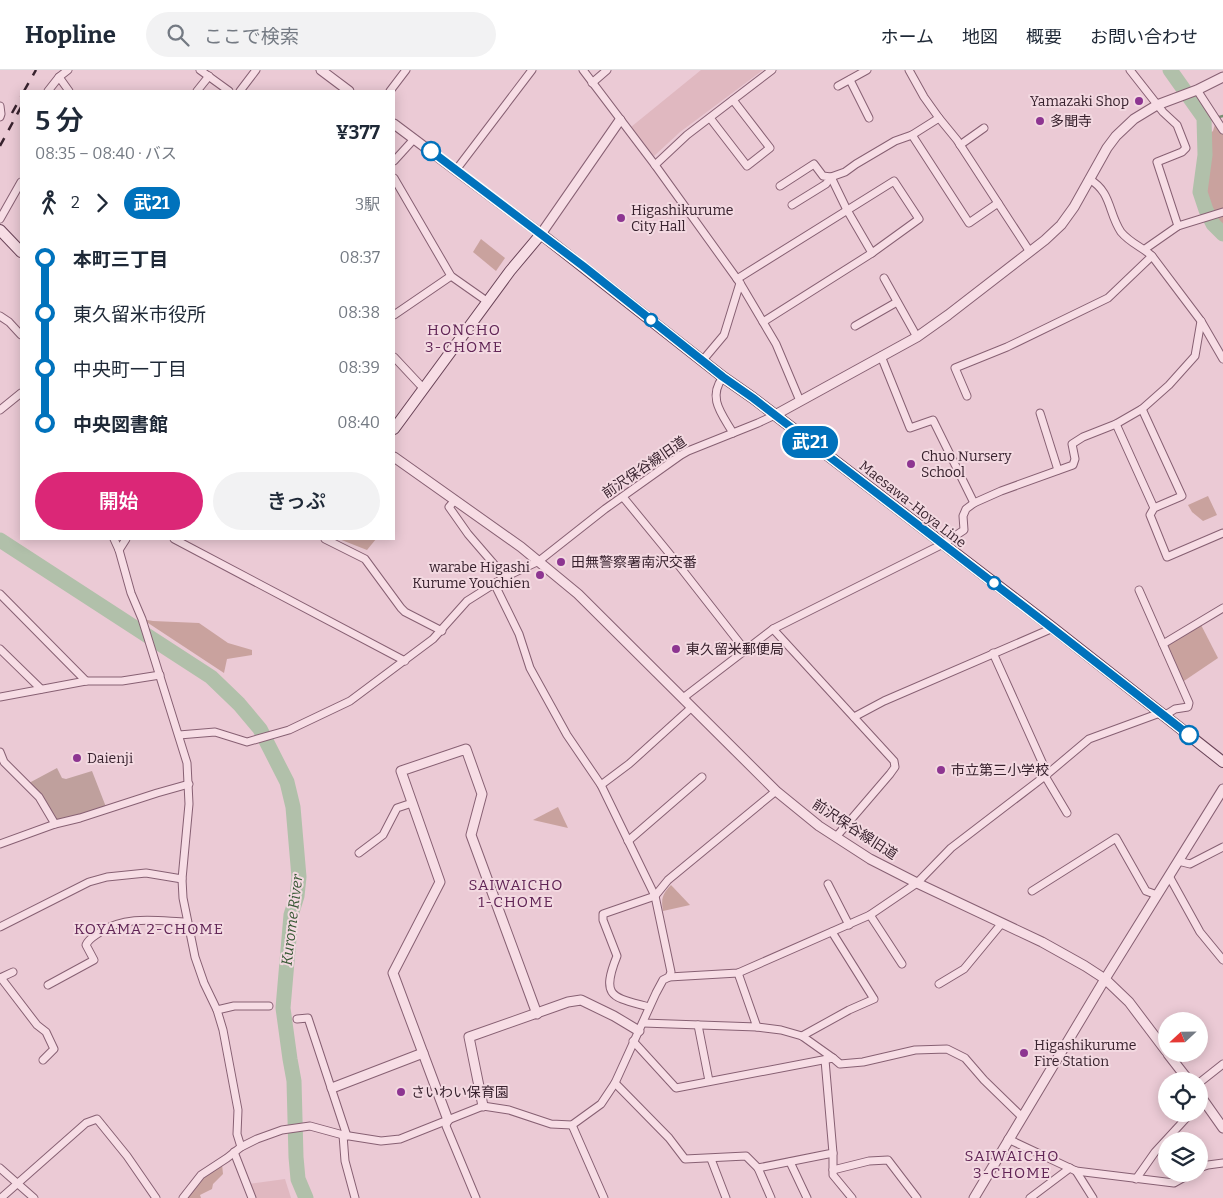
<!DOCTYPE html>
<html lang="ja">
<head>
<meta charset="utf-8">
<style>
	:root { --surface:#fff; --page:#f2f2f3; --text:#1f2937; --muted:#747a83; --line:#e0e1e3; --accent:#db2777 }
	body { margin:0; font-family:Bitter,"Noto Sans JP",serif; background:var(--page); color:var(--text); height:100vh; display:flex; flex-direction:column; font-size:19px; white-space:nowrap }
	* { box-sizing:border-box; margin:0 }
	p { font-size:16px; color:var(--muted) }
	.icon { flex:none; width:28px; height:28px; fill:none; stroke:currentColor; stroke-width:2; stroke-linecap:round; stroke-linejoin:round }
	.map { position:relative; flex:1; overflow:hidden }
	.sheet { position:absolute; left:20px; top:20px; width:375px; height:450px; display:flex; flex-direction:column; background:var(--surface); border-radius:0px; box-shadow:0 2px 12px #0003 }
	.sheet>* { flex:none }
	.badge { padding:0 10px; border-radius:16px; font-size:18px; line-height:32px }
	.needle { width:32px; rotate:248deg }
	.tools { position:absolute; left:1158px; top:942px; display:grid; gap:10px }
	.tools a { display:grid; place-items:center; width:50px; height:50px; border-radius:50%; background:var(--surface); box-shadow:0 2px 12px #0003; font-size:25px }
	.map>.badge { position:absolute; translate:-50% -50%; box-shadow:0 0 0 2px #fff }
	.legs { display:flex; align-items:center; gap:8px; height:55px; padding:0 15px; font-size:16px }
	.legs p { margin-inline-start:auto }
	.headline { display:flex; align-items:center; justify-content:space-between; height:85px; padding:0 15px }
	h1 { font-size:28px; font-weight:600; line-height:38px }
	.action { display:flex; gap:10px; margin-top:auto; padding:10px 15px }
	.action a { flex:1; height:58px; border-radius:30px; background:var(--accent); color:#fff; font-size:20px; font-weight:600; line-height:58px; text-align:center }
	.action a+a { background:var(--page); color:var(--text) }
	ul { padding:0 15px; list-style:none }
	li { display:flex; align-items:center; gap:18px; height:55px; font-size:19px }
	li i { display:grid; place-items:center; width:8px; height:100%; margin:0 6px; background:currentColor }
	li i::after { content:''; width:12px; height:12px; margin:-6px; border:4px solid; border-radius:50%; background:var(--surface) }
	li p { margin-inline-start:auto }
	li:first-child i { background:linear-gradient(#0000 50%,currentColor 0) }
	li:last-child i { background:linear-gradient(currentColor 50%,#0000 0) }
	header { display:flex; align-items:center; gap:30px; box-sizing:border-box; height:70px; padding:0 25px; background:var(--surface); border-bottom:1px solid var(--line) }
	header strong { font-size:24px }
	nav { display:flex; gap:28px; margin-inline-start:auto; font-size:18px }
	.search { width:350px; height:45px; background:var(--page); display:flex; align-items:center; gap:12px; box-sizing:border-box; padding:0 18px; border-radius:28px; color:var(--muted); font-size:19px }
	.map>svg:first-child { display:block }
</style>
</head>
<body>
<header>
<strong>Hopline</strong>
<div class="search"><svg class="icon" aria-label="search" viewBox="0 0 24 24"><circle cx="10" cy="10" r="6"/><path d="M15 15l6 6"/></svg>ここで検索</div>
<nav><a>ホーム</a><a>地図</a><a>概要</a><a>お問い合わせ</a></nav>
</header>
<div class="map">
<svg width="1223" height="1128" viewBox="0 0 1223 1128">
	<rect width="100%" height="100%" fill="#ebcad5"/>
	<g fill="#e0b8c0">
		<polygon points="701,0 763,0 680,62 654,86 631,57"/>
		<polygon points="285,1109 291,1128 255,1128 248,1114"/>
	</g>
	<g fill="#c9a29e">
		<polygon points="1216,51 1223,61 1223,158 1218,155 1215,146 1210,148 1200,122 1208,65 1213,61"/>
		<polygon points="481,169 505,188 496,201 473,182"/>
		<polygon points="1208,426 1217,445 1203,451 1192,442 1188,435"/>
		<polygon points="339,469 376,469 367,480"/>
		<polygon points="142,549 153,551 199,553 228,573 252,580 252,585 227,589 224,603"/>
		<polygon points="1200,553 1218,588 1181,613 1165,574"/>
		<polygon points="558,737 568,758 533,750"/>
		<path d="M671 815 690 835 663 841C661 829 662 824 671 815Z"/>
		<polygon points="222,1094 223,1104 213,1114 212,1119 200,1125 201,1128 188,1128 203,1107"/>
	</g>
	<polygon fill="#bfa09d" points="57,698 62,708 66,709 92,701 106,737 85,745 58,750 56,749 29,713"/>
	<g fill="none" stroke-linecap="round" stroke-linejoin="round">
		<polyline stroke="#798e71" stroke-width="2.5" points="1204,51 1223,46"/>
		<g stroke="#b1c0aa" stroke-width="15">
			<polyline points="1170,0 1204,48 1205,85 1200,122 1206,140 1213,154 1223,164"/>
			<polyline points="0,470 211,607 239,634 260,659 287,712 293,737 299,807 297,826 291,845 283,938 290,989 294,1011 296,1087 298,1109 306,1128"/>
		</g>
		<g stroke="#876073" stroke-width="9">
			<g id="minor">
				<polyline points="200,0 229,21"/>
				<polyline points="583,0 655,95 740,213 776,274 800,331"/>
				<polyline points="909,0 924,27 939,48"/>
				<polyline points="1130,0 1163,42 1177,55 1186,78 1182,82 1157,92 1178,156"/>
				<polyline points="59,7 69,21"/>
				<polyline points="850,10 869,48"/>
				<polyline points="592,13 607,0"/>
				<polyline points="838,16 867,0"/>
				<polyline points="1197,20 1223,60"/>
				<polyline points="48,21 59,7 68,0"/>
				<polyline points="197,21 209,6"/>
				<polyline points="240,21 256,0"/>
				<polyline points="390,21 406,0"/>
				<polyline points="0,36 1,44 0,47"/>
				<polyline points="710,48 747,96 770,78 733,30"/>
				<polyline points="912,65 969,153 998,133 1030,182"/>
				<polyline points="960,75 984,58"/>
				<polyline points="394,91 414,69"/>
				<polyline points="655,95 687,65 772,0"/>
				<polyline points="456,100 532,0"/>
				<polyline points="394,108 451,206 488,232"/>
				<path d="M1089 109C1112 122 1108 143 1121 162 1130 173 1142 177 1152 186L1201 251 1223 289"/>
				<polyline points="780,116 814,94 823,106 831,107 826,114 792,135"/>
				<polyline points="0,149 21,112"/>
				<polyline points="1145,179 1178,156 1223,142"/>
				<polyline points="872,183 847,140 831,107 845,102 856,94 895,71 912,65 939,48 957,70 998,133"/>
				<polyline points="884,208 917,267"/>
				<polyline points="737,209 894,111 919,149 872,183 763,252"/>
				<polyline points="394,245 451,206"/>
				<polyline points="0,246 9,252 21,265"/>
				<polyline points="855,256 897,232"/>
				<polyline points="881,286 910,358 933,350 974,433"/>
				<polyline points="394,287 423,318"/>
				<polyline points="703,290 724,265 740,213"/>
				<path d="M723 307C707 328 722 344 733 363"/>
				<polyline points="967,326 955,298 1007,277 1108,228 1152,186"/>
				<polyline points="1142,339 1182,426 1154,438 1150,445 1167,487 1223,463"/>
				<polyline points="0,340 21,323"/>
				<polyline points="1040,343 1058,400"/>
				<polyline points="1116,354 1154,438"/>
				<polyline points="623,427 673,488 745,580"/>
				<polyline points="455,430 449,437 468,464 505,507"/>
				<polyline points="114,469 119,480 131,523 142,549 187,693 189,734 182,809 183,828 195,887 204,913 217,940 223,960 238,1040 237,1064 241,1077"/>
				<polyline points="174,469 405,591"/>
				<polyline points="325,469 365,489 401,538 405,542 442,561"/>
				<polyline points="119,480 126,469"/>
				<polyline points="1139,520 1189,633 1188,637 1175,639 1164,646"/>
				<polyline points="0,524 86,611"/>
				<polyline points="773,559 894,691 895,697 890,704 836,767"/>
				<polyline points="1163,574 1223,538"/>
				<polyline points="0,579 41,619"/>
				<polyline points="993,583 1047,703"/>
				<polyline points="0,627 86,611 122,611 160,605"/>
				<polyline points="683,628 773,559 943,474 964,460 963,446 966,439 974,433 1001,421 1073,395 1075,389 1072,374 1083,367 1116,354 1142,339 1169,315 1195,286 1201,251"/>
				<polyline points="854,647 884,631 1053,558"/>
				<polyline points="179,665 215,662 247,672 289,660 350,631 433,569 467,531 505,507 539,491 605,439 681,385 688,381 758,353 775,345"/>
				<polyline points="0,682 4,692 39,727 55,754"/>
				<polyline points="1045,706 1067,743"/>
				<polyline points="601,715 629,694 692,637"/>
				<polyline points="628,771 702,707"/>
				<polyline points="0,774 55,754 80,748 157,723 189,714"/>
				<polyline points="359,783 383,765 397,738 412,733"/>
				<polyline points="1178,791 1190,794 1223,777"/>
				<polyline points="1169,806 1200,862 1223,890"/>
				<polyline points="828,814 849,855"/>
				<polyline points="1032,821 1116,768 1146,821 1157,825"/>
				<polyline points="870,845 902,894"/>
				<polyline points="0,857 89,812 107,807 146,803 182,809"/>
				<polyline points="669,907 738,903 870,845 917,813 951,778 1045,706 1089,669 1160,643"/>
				<polyline points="0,908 13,902"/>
				<polyline points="1,908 37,955 46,962 54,979 43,990"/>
				<polyline points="939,914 964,899 1002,853"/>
				<path d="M48 915 94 890 86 875C89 868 95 866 100 862 127 845 157 851 187 852"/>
				<path d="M649 937C613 927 600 928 617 886L603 850V844L655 826 668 810 776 721"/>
				<polyline points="217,940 234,936 269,936"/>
				<polyline points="297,949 308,948 347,1066"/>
				<polyline points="643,953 757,957 738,903"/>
				<polyline points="698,955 709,1011"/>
				<polyline points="757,957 781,960 802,966 833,988"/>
				<polyline points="802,966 849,940 874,929 832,862"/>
				<polyline points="633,971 676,1018 833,988 840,994 863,992 915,980 947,979 965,988 984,1010 1021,1046"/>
				<polyline points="615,1013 669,1068 685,1089 746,1086 758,1098 771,1128"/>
				<polyline points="1199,1013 1223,994"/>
				<polyline points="448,1050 446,1056 476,1128"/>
				<polyline points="572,1055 604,1128"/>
				<polyline points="343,1065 345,1091 355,1128"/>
				<polyline points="1008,1069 1076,1101 1174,1113 1190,1104"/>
				<polyline points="234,1082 252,1128"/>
				<polyline points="833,1083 833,1105 852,1128"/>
				<polyline points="711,1089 726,1128"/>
				<polyline points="790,1092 807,1128"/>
				<polyline points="0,1098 34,1128"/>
				<polyline points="758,1098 833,1083 825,990"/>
				<polyline points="1199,1098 1208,1095 1223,1093"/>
				<polyline points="833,1100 869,1091 888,1090 917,1128"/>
				<polyline points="1076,1101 1093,1128"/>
				<polyline points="1136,1109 1155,1082 1190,1044"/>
				<polyline points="1,1128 86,1053 97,1049 127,1086 156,1128"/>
				<polyline points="183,1128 201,1105 227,1088 241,1077 257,1069 282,1060 310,1056 343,1065 381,1071 400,1069 483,1036 509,1040 551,1054 572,1055 601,1034 615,1013 656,923 663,910 669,907 671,902 655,826 601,715 567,665 530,598 519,564 494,513"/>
				<polyline points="1030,1128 1070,1098"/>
			</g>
		</g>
		<g stroke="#876073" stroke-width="11">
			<g id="tertiary">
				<polyline points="321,0 349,21"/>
				<polyline points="394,54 541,164 620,50"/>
				<polyline points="775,345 917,267 948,245 1045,170 1061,155 1074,137 1107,78 1116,66 1134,49 1157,35 1197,20 1223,7"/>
				<polyline points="394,387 521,477 578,524 776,721 819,756 870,789 917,813 1042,872 1085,896 1105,909 1129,932 1166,981"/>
				<polyline points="1168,984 1189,1011"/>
				<polyline points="332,1018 423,983"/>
				<polyline points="1199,1024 1223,1058"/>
				<polyline points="483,1036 469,967 568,932 581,930 614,946 639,961"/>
				<polyline points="448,1050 393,903 440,812 401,701 466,679 482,724 471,765 537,944"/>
				<polyline points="974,1128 1105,909 1223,719"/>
			</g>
		</g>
		<g stroke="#694357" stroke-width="12">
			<g id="secondary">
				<polyline points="0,160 21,182"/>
				<polyline points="394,359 510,201 541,164 723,307 753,328 1053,558 1223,692"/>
			</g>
		</g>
		<use href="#minor" stroke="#f7dde5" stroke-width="7"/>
		<use href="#tertiary" stroke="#f7dde5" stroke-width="9"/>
		<use href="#secondary" stroke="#f7dde5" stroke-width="10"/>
		<g stroke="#38222e" stroke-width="2.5" stroke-dasharray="9 9" stroke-linecap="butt">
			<polyline points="24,21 36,0"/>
			<polyline points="12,43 21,27"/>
			<polyline points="0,76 21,37"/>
		</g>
	</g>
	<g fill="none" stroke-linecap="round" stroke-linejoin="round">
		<g stroke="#fff" stroke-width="11">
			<polyline id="line-1" points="431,81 583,196 723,307 753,328 1052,558 1189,665"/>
		</g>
		<use href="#line-1" stroke="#0072bc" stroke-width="8"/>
	</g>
	<g fill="#8d3591" stroke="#f3d9e1" stroke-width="2">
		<circle cx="1139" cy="31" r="5"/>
		<circle cx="1040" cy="51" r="5"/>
		<circle cx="621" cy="148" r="5"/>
		<circle cx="911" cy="394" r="5"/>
		<circle cx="561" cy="492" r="5"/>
		<circle cx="540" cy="505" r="5"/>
		<circle cx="676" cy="579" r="5"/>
		<circle cx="77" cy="688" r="5"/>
		<circle cx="941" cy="700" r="5"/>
		<circle cx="1024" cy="983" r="5"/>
		<circle cx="401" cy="1022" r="5"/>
	</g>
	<g fill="#fff" stroke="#0072bc" stroke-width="2.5">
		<circle cx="431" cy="81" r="9"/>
		<circle cx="651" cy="250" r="6"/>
		<circle cx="994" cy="513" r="6"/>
		<circle cx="1189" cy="665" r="9"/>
	</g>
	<g text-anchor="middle" stroke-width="4" stroke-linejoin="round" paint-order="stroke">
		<g font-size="14" fill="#38222e" stroke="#f3d9e1" text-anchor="start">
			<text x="1129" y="36" text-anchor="end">Yamazaki Shop</text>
			<text x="1050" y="56">多聞寺</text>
			<text x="631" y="145">Higashikurume<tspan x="631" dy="16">City Hall</tspan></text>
			<text x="921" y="391">Chuo Nursery<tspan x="921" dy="16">School</tspan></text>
			<text x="571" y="497">田無警察署南沢交番</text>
			<text x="530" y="502" text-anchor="end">warabe Higashi<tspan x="530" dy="16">Kurume Youchien</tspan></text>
			<text x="686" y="584">東久留米郵便局</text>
			<text x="87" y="693">Daienji</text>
			<text x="951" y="705">市立第三小学校</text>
			<text x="1034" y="980">Higashikurume<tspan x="1034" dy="16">Fire Station</tspan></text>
			<text x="411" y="1027">さいわい保育園</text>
		</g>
		<g font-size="14" fill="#38222e" stroke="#f3d9e1">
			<text transform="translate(644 397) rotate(-34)" y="5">前沢保谷線旧道</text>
			<text transform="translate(913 434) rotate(38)" y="5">Maesawa-Hoya Line</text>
			<text transform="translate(855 759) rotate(33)" y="5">前沢保谷線旧道</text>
		</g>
		<g font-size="15" letter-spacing="1" fill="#612556" stroke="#f3d9e1">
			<text x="464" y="265">HONCHO<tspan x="464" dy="17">3-CHOME</tspan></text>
			<text x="516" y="820">SAIWAICHO<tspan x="516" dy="17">1-CHOME</tspan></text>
			<text x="149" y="864">KOYAMA 2-CHOME</text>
			<text x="1012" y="1091">SAIWAICHO<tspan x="1012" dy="17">3-CHOME</tspan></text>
		</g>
		<g font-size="15" font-style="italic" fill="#365733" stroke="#f3d9e1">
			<text transform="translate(292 850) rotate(-83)" y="5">Kurome River</text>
		</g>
	</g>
</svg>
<div class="tools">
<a><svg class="needle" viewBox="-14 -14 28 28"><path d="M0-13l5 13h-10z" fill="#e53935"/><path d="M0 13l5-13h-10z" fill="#747a83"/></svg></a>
<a><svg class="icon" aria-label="locate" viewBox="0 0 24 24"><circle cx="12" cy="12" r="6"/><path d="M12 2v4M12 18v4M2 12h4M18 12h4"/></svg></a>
<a><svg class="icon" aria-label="layers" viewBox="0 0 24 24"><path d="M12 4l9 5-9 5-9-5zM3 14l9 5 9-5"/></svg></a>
</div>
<b class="badge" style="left:810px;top:372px;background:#0072bc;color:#fff">武21</b>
<section class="sheet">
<div class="headline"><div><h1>5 分</h1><p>08:35 – 08:40 · バス</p></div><b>¥377</b></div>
<div class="legs"><svg class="icon" aria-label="walk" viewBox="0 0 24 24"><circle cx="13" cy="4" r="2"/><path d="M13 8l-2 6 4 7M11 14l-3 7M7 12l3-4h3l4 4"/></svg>2<svg class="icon" aria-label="forward" viewBox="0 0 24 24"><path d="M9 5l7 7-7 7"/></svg><b class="badge" style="background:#0072bc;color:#fff">武21</b><p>3駅</p></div>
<ul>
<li><i style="color:#0072bc"></i><b>本町三丁目</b><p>08:37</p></li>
<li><i style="color:#0072bc"></i><span>東久留米市役所</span><p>08:38</p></li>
<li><i style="color:#0072bc"></i><span>中央町一丁目</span><p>08:39</p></li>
<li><i style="color:#0072bc"></i><b>中央図書館</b><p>08:40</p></li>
</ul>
<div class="action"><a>開始</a><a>きっぷ</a></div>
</section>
</div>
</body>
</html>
